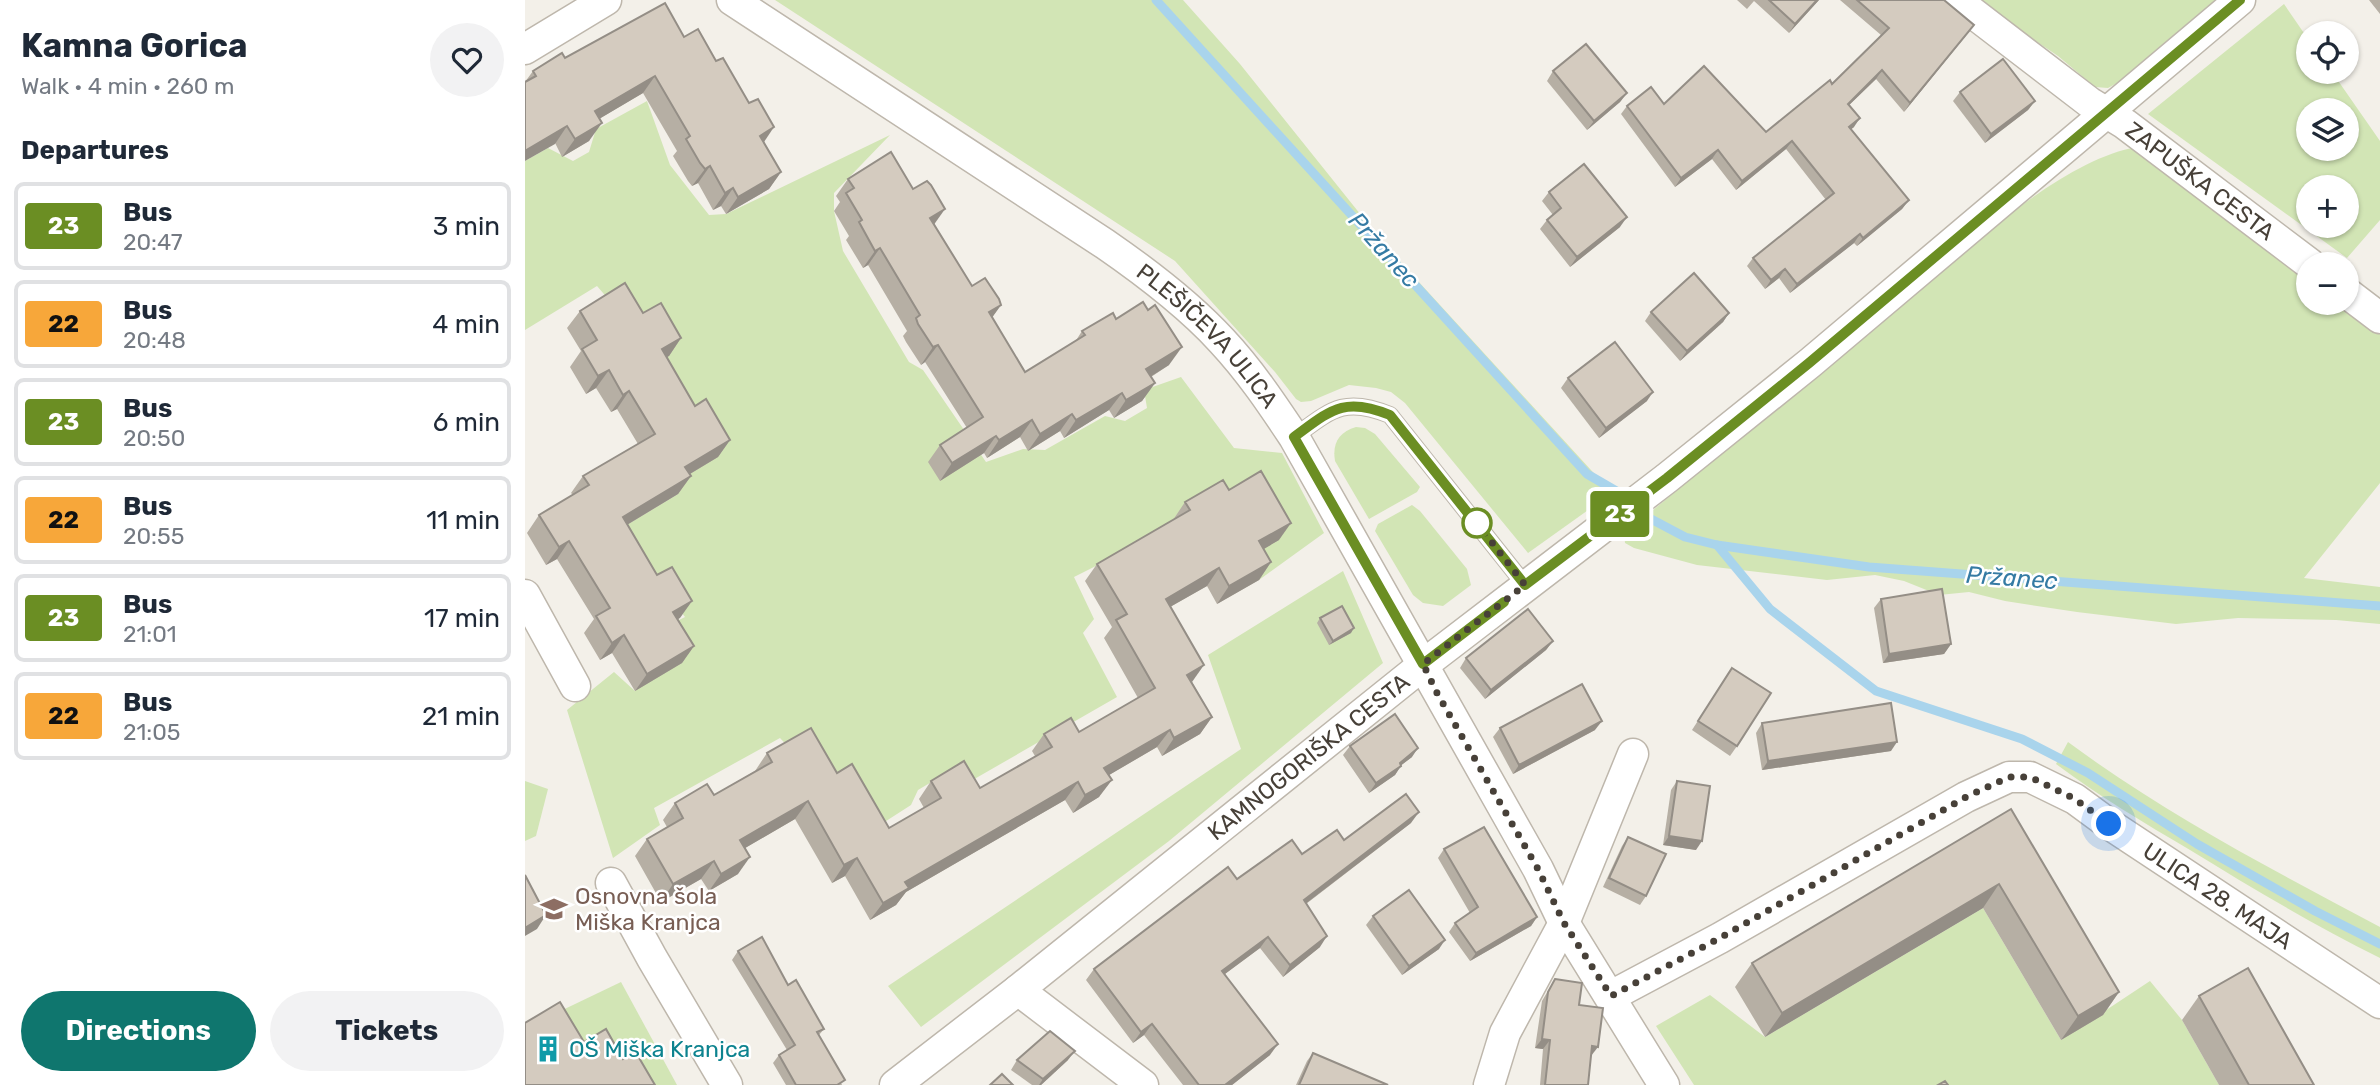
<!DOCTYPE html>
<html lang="en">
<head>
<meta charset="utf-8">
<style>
	:root { --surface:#fff; --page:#f2f2f3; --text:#1f2937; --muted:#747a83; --line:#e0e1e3; --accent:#0f766e }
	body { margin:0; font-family:Rubik,sans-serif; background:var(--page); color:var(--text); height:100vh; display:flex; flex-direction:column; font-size:26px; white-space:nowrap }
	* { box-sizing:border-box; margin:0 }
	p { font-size:23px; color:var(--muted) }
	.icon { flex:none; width:38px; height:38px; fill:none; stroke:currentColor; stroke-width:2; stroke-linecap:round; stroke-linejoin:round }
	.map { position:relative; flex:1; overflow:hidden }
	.side { display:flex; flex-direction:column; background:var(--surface); width:525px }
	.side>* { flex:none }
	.badge { padding:0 14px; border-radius:5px; font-size:24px; line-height:46px }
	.fabs { position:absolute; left:1771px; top:21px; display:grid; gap:14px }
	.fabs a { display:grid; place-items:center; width:63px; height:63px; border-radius:50%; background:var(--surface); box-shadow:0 2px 5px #0004; font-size:35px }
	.you { position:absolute; width:35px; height:35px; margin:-18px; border:5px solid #fff; border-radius:50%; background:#1a73e8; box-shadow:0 0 0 10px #1a73e833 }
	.map>.badge { position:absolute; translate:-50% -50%; box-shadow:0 0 0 4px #fff }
	h2 { padding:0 21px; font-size:26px; line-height:63px }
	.round { display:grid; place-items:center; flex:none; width:74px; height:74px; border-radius:37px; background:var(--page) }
	.overview { display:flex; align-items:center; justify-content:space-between; height:119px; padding:0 21px }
	h1 { font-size:33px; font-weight:700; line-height:52px }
	.action { display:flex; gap:14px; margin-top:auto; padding:14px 21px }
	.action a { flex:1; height:80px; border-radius:42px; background:var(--accent); color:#fff; font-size:28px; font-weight:700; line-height:80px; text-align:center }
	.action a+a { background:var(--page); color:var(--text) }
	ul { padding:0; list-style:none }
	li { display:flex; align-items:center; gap:21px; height:88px; margin:0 14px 10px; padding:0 7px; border:4px solid var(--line); border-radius:10px }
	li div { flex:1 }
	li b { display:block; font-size:26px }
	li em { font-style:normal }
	li .badge { min-width:77px; font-weight:700; text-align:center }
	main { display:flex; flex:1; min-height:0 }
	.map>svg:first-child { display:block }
</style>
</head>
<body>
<main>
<section class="side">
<div class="overview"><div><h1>Kamna Gorica</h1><p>Walk · 4 min · 260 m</p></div><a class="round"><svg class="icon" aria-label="heart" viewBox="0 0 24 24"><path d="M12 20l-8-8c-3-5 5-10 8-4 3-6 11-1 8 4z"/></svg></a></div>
<h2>Departures</h2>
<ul>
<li><span class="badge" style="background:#6b8e23;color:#fff">23</span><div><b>Bus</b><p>20:47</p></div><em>3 min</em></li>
<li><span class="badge" style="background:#f7a73a;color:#111">22</span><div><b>Bus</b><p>20:48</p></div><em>4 min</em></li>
<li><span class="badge" style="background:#6b8e23;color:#fff">23</span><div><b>Bus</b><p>20:50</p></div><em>6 min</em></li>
<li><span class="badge" style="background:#f7a73a;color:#111">22</span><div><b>Bus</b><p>20:55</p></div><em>11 min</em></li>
<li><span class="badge" style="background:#6b8e23;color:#fff">23</span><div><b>Bus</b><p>21:01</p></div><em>17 min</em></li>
<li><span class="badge" style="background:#f7a73a;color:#111">22</span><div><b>Bus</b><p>21:05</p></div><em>21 min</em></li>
</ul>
<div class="action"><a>Directions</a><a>Tickets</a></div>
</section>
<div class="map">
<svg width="1855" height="1085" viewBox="0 0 1855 1085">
	<rect width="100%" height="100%" fill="#f3f0e9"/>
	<g fill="#d2e5b5" fill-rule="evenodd">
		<polygon points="250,0 658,0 715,64 860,245 1087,493 1003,553 880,403 866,392 851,388 824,385 786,401 776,402 771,399 750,372 650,261"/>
		<polygon points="1450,0 1691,0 1594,82 1583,88 1570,87 1533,56"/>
		<path d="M1759 4 1783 39V72H1807L1855 141V220L1822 258 1623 114ZM1783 110H1822V149H1783ZM1783 187H1822V226H1783Z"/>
		<polygon points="122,101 145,165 184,215 201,214 365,135 309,193 309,211 318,251 384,362 398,370 461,462 498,449 520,450 580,416 600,421 622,408 619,390 656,377 709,448 757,453 799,533 734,580 724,489 549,577 569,619 558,633 592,697 439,785 425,771 393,790 386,805 344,832 255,738 129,808 135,825 88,858 42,710 89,672 110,691 136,629 160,617 135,584 85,535 153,494 97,315 72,286 0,330 0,161 23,148 48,161 64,152 71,129"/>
		<path d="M1612 147 1783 274V303H1821L1855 329V483L1779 578 1855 587V624L1811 620 1713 618 1651 624 1552 612 1480 601 1444 592 1414 595 1379 581 1350 575 1302 580 1172 565 1109 548 1100 543 1099 531 1114 522C1189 458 1268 397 1344 334 1413 277 1525 162 1612 147Z"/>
		<path d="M831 427 840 428 850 434 895 487 892 492 844 519 810 461C807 443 814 432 831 427Z"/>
		<polygon points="887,505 895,511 942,569 946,585 918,606 898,603 888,595 850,531 853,524"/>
		<polygon points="818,571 858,663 644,841 396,1027 363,986 716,749 683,655"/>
		<path d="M1543 742C1640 814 1748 870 1855 927V958C1790 926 1727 888 1665 850 1619 823 1574 796 1531 764Z"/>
		<polygon points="0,781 23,789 11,836 0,841"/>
		<polygon points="1458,908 1536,1040 1625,981 1657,1020 1694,1085 1169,1085 1131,1026 1185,995 1240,1037"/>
		<polygon points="96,982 152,1085 113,1085 49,1056 25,1016"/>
	</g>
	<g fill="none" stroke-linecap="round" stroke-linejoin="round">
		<g stroke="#a9d4ec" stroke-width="9">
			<polyline points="631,0 1062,474 1093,492"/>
			<polyline points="1126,519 1160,537 1192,545 1344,567 1855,606"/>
			<polyline points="1192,545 1245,609 1351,691 1497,739 1563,773 1672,844 1790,911 1855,944"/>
		</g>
		<g stroke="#beb7ac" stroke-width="18">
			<path id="service" d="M769 437C806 410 819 396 865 415L1000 585"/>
		</g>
		<g stroke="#beb7ac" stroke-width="33">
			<g id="minor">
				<path id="s1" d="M207 0 580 244C622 273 663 304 697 341 725 371 747 404 769 437L1013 869 1039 923 1139 1085"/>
				<path id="s2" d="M1431 0 1564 102 1600 124 1785 264"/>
				<polyline points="0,49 81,0"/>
				<polyline points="1822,293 1855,318"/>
				<polyline points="0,595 50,686"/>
				<polyline points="86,883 127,958 202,1085"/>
				<polyline points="493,990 618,1085"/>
				<path id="s3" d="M1086 996 1195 938 1441 797 1484 777H1505L1550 799 1584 824 1855 1003"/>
				<path id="s4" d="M370 1085 493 990 898 665 1142 478 1285 363 1715 0"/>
				<polyline points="964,1085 980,1033 1039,923 1108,754"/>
			</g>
		</g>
		<use href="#service" stroke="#fff" stroke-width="14"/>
		<use href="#minor" stroke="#fff" stroke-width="30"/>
	</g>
	<g fill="#b6afa4">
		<polygon points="1212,0 1294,0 1264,33 1229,1 1222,9"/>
		<polygon points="1315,0 1419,0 1449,25 1379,112 1351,79 1324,105 1329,127 1326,129 1384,200 1377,209 1332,246 1329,243 1265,293 1254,278 1240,289 1222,266 1228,258 1301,200 1261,149 1211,190 1187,159 1150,187 1096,114 1102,106 1139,104 1241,132 1307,84 1356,35"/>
		<polygon points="1844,0 1855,0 1855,14"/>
		<polygon points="159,37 239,142 256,172 244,189 201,214 196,206 188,210 173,183 167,186 163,181 148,156 152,151 118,93 74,119 64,141 37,157 0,82 8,71 40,58"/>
		<polygon points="1028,71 1102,93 1095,102 1062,130 1022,81"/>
		<polygon points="1435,92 1510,101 1503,110 1460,143 1428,101"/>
		<polygon points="323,179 409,224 447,286 476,305 467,317 500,372 550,342 557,331 591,319 644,365 626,377 630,383 617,401 589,418 584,410 539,438 535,431 503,451 495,437 462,458 459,453 415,481 403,462 415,445 442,428 400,362 396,365 381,342 378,336 382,331 343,265 338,268 321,240 324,236 309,211 315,202 311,196"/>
		<polygon points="1024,192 1095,227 1045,267 1015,229 1022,220 1028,215 1017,201"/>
		<polygon points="55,311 118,313 156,338 144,356 141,357 170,406 205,440 193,457 165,474 166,476 153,494 102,525 132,575 167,601 153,619 169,646 157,663 110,691 87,653 75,660 59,633 69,619 32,559 21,565 2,533 14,515 48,495 46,493 58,476 113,444 92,409 86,412 71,388 61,394 45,367 56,351 42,328"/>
		<polygon points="1126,312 1204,313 1198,322 1155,361 1120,321"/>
		<polygon points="1043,378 1122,401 1074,438 1036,388"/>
		<polygon points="704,490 754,540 738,549 746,562 734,580 692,604 682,586 645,607 667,682 687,717 675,734 637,756 632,747 584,775 574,797 548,813 540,800 381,892 371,905 345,920 320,876 307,883 270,819 220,848 213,874 184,891 176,879 136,902 110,856 122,839 142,827 138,820 150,803 189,795 230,771 242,753 312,773 364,828 399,808 394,799 406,781 455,788 510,756 507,751 519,734 554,732 613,698 579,638 587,627 560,581 572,564 648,520 660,502"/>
		<polygon points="1356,599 1426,644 1419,654 1358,663 1349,608"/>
		<polygon points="795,618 826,633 804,645 792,623"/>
		<polygon points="1028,641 1021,650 960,699 935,668 941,658"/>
		<polygon points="1207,668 1212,746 1205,756 1167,730"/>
		<polygon points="1237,723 1366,751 1237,770 1231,733"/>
		<polygon points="975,728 1070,730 988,774 968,737"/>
		<polygon points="825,746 887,757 876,765 870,775 844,793 818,755"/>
		<polygon points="1152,781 1171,850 1138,845 1146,790"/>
		<polygon points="1486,809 1594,992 1578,1015 1536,1040 1458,908 1240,1037 1210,987 1227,963"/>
		<polygon points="886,823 781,904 795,947 758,977 735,948 700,974 745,1055 707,1085 658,1085 619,1035 608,1043 561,980 569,969 712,879 777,854 819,840"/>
		<polygon points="1103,837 1121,896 1115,905 1078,887 1097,846"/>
		<polygon points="919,849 1012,917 1006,926 945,961 924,932 930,923 945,913 913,858"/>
		<polygon points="848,916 914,949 877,975 841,925"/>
		<polygon points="213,951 263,985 299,1029 294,1035 317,1085 261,1085 248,1063 254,1055 262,1050 207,960"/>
		<polygon points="1030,979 1054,1005 1066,1056 1063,1085 1015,1085 1018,1049 1010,1048 1017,1001"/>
		<polygon points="1674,996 1789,1085 1694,1085 1657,1020"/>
		<polygon points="788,1053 863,1085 771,1085 782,1061"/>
		<polygon points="492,1060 543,1060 516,1085 507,1085 486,1070"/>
	</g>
	<g fill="#948e86">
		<polygon points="1292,0 1294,0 1264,33 1270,24"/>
		<polygon points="1449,25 1443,33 1379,112 1385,103"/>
		<polygon points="1357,70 1351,79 1317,112 1323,104"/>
		<polygon points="130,76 118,93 57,129 70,111"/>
		<polygon points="1102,93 1095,102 1062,130 1069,121"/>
		<polygon points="1510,101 1503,110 1460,143 1466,134"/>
		<polygon points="1335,118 1329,127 1318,136 1324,127"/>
		<polygon points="77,123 64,141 37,157 50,139"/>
		<polygon points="42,126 30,144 0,161 0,151"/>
		<polygon points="249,127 237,145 235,136"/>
		<polygon points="1267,141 1261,149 1211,190 1217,181"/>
		<polygon points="1193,150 1187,159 1150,187 1156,178"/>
		<polygon points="185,166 173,183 167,186 180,169"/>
		<polygon points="256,172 244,189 201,214 213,197"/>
		<polygon points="208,188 196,206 188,210 200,193"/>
		<polygon points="1384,200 1377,209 1332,246 1338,238"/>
		<polygon points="420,209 408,226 405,218"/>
		<polygon points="1102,217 1095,227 1045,267 1052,257"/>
		<polygon points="1335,234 1329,243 1265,293 1272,284"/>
		<polygon points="355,248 343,265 338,268 350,251"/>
		<polygon points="1260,269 1254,278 1240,289 1246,280"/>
		<polygon points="476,305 464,322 464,312"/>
		<polygon points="1204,313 1198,322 1155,361 1162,351"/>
		<polygon points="156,338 144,356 125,367 137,349"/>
		<polygon points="413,345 400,362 396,365 408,347"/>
		<polygon points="657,347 644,365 609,387 621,369"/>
		<polygon points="84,370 71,388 61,394 73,376"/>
		<polygon points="630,383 617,401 589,418 601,400"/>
		<polygon points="104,391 92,409 86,412 98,395"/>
		<polygon points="1128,392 1122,401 1074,438 1081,428"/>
		<polygon points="597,393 584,410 539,438 551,420"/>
		<polygon points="547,414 535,431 503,451 515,434"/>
		<polygon points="507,420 495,437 462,458 474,440"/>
		<polygon points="471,436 459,453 415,481 427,463"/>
		<polygon points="205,440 193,457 148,484 160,467"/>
		<polygon points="166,476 153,494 85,535 98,517"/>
		<polygon points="766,523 754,540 722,559 734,541"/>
		<polygon points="44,541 32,559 21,565 34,547"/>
		<polygon points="746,562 734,580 692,604 704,586"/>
		<polygon points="694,568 682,586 629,616 641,599"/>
		<polygon points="167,601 155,618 136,629 148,612"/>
		<polygon points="829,628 826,633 804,645 808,641"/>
		<polygon points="99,635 87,653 75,660 87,643"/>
		<polygon points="1028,641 1021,650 960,699 966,690"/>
		<polygon points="1426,644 1419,654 1358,663 1364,654"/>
		<polygon points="169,646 157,663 110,691 122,674"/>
		<polygon points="679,665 667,682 662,675"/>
		<polygon points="687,717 675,734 637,756 649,738"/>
		<polygon points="1077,721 1070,730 988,774 994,765"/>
		<polygon points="645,730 632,747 567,785 579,768"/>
		<polygon points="1372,742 1366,751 1237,770 1243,761"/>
		<polygon points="893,748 887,757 874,767 876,766 870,775 844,793 851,783"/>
		<polygon points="587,780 574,797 548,813 560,795"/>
		<polygon points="553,782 540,800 381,892 371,905 345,920 358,903 380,882"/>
		<polygon points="283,801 270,819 203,858 215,840"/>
		<polygon points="894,812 886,823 771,911 779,900"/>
		<polygon points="1144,836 1177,841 1171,850 1138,845"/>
		<polygon points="225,857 213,874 184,891 196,874"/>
		<polygon points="332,858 320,876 307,883 319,865"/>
		<polygon points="189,861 176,879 136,902 148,884"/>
		<polygon points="1474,884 1458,908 1240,1037 1257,1013"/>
		<polygon points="21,915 12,929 0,936 0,928"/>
		<polygon points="1012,917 1006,926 945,961 951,953"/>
		<polygon points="802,936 795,947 758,977 765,965"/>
		<polygon points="743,937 735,948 689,982 697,971"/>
		<polygon points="920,940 914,949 877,975 884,966"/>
		<polygon points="1594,992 1578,1015 1536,1040 1553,1016"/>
		<polygon points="627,1024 619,1035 608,1043 616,1032"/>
		<polygon points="1017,1039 1025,1040 1018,1049 1010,1048"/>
		<polygon points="753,1044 745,1055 707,1085 700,1085"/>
		<polygon points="1067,1046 1073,1047 1066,1056"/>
		<polygon points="550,1051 543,1060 516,1085 514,1085 518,1079"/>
	</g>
	<g fill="#d4cbbf" stroke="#948e86" stroke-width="2">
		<polygon points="1244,0 1292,0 1270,24"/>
		<polygon points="1332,0 1419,0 1449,25 1385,103 1357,70 1323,104 1335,118 1324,127 1384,200 1338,238 1335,234 1272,284 1260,269 1246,280 1228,258 1309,193 1267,141 1217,181 1193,150 1156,178 1102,106 1126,87 1139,104 1179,66 1241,132 1305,80 1307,84 1364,28"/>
		<polygon points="140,3 159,37 173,29 191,61 198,58 224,103 233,99 249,127 235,136 256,172 213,197 208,188 200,193 185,166 180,169 175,163 161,139 165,136 130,76 70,111 77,123 50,139 42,126 0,151 0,82 11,76 8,71 37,53 40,58"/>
		<polygon points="1061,44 1102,93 1069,121 1028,71"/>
		<polygon points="1478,59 1510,101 1466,134 1435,92"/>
		<polygon points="366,152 388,189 402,181 406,185 420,209 405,218 447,286 460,278 474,299 476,305 464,312 500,372 560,335 557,331 588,313 591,319 618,302 623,310 630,305 657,347 621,369 630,383 601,400 597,393 551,420 547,414 515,434 507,420 474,440 471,436 427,463 415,445 458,417 413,345 408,347 393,324 391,318 395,315 355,248 350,251 334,222 337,220 321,193 329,188 323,179"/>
		<polygon points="1059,164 1102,217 1052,257 1022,220 1036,208 1024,192"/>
		<polygon points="1169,273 1204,313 1162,351 1126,312"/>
		<polygon points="100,283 118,313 136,303 156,338 137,349 170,406 181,399 205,440 160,467 166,476 98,517 132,575 147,567 167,601 148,612 169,646 122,674 99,635 87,643 71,616 85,608 44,541 34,547 14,515 64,485 58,476 130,434 104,391 98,395 84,370 73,376 57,349 72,340 55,311"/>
		<polygon points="1090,342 1128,392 1081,428 1043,378"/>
		<polygon points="736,471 766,523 734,541 746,562 704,586 694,568 641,599 679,665 662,675 687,717 649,738 645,730 579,768 587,780 560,795 553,782 380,882 384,888 358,903 332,858 319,865 283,801 215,840 225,857 196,874 189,861 148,884 122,839 158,818 150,803 182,784 189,795 247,762 242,753 286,728 312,773 327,764 364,828 416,798 406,781 439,761 455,788 527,747 519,734 546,718 554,732 630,688 591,620 602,614 572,564 665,510 660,502 698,480 704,490"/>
		<polygon points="1417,589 1426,644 1364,654 1356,599"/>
		<polygon points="817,606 829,628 808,641 795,618"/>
		<polygon points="1003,609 1028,641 966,690 941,658"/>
		<polygon points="1207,668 1246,693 1212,746 1173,721"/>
		<polygon points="1057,684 1077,721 994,765 975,728"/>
		<polygon points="1366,703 1372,742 1243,761 1237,723"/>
		<polygon points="870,714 893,748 875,763 876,766 851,783 825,746"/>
		<polygon points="1152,781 1185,786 1177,841 1144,836"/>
		<polygon points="881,794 894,812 779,900 802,936 765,965 743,937 697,971 753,1044 700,1085 674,1085 627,1024 616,1032 569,969 703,867 712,879 767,840 777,854 812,830 819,840"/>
		<polygon points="1486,809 1594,992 1553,1016 1474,884 1257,1013 1227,963"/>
		<polygon points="959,827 1012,917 951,953 930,923 953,907 919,849"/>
		<polygon points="1103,837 1141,854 1121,896 1084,878"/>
		<polygon points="0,875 21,915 0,928"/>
		<polygon points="884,890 920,940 884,966 848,916"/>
		<polygon points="237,937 263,985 271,980 299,1029 292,1032 320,1080 312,1085 271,1085 254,1055 270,1045 213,951"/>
		<polygon points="1723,968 1789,1085 1724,1085 1674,996"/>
		<polygon points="1030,979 1057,983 1054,1005 1078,1008 1073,1047 1067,1046 1063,1085 1020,1085 1025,1040 1017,1039 1023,992"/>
		<polygon points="35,1002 59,1042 81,1029 98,1059 110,1051 130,1085 0,1085 0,1023"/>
		<polygon points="525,1031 550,1051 518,1079 492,1060"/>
		<polygon points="788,1053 863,1085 774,1085"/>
		<polygon points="477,1074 488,1085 465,1085"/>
		<polygon points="1420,1081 1423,1085 1413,1085"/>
	</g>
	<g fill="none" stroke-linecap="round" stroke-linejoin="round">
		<g stroke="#fff" stroke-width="16">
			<path id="line" d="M979 602 898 664 769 437C806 410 819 396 865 415L1000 585 1142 478 1284 363 1715 0"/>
		</g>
		<use href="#line" stroke="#6b8e23" stroke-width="10"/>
		<polyline stroke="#474038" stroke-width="7" stroke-dasharray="0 12.6" points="952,523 1000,585 898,664 912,693 1013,869 1039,923 1086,996 1195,938 1441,797 1484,777 1505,777 1550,799 1584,824"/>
	</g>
	<defs>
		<g id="school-bare" transform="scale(2.1)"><path d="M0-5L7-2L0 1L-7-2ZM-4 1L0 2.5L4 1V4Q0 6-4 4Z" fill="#8d6e63" stroke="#fff" stroke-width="2.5" paint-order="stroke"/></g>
		<g id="building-bare" transform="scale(2.1)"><path d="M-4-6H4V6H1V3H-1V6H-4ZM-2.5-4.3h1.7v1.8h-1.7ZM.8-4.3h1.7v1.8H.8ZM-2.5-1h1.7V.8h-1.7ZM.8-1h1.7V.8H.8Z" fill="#0f9aa8" stroke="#fff" stroke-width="2.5" paint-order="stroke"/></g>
	</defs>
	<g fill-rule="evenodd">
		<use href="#school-bare" x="29" y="909"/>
		<use href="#building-bare" x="23" y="1049"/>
	</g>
	<circle fill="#fff" stroke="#6b8e23" stroke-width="3.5" cx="952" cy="523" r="14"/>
	<g text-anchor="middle" stroke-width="5" stroke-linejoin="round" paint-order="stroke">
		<g font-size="23" fill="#474038" stroke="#fff">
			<text dy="8" stroke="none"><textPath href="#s2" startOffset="304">ZAPUŠKA CESTA</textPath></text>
			<text dy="8" stroke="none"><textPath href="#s1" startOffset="584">PLEŠIČEVA ULICA</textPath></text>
			<text dy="8" stroke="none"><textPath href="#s4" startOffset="528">KAMNOGORIŠKA CESTA</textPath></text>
			<text dy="8" stroke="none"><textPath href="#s3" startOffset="698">ULICA 28. MAJA</textPath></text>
		</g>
		<g font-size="23" fill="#785e54" stroke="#fff" text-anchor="start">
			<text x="50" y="904">Osnovna šola<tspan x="50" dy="26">Miška Kranjca</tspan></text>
		</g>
		<g font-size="23" fill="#0d838f" stroke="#fff" text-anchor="start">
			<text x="44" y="1057">OŠ Miška Kranjca</text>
		</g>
		<g font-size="24" font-style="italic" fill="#357ba4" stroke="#fff">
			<text transform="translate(859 250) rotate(48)" y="8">Pržanec</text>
			<text transform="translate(1487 578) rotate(4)" y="8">Pržanec</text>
		</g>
	</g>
</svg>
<div class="fabs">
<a><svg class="icon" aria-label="locate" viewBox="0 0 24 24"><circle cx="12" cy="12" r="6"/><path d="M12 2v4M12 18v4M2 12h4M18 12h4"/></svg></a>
<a><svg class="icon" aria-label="layers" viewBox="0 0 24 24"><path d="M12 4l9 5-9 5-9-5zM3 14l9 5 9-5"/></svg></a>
<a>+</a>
<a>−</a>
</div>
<div class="you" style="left:1584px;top:824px"></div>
<b class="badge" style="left:1095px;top:514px;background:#6b8e23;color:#fff">23</b>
</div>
</main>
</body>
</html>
